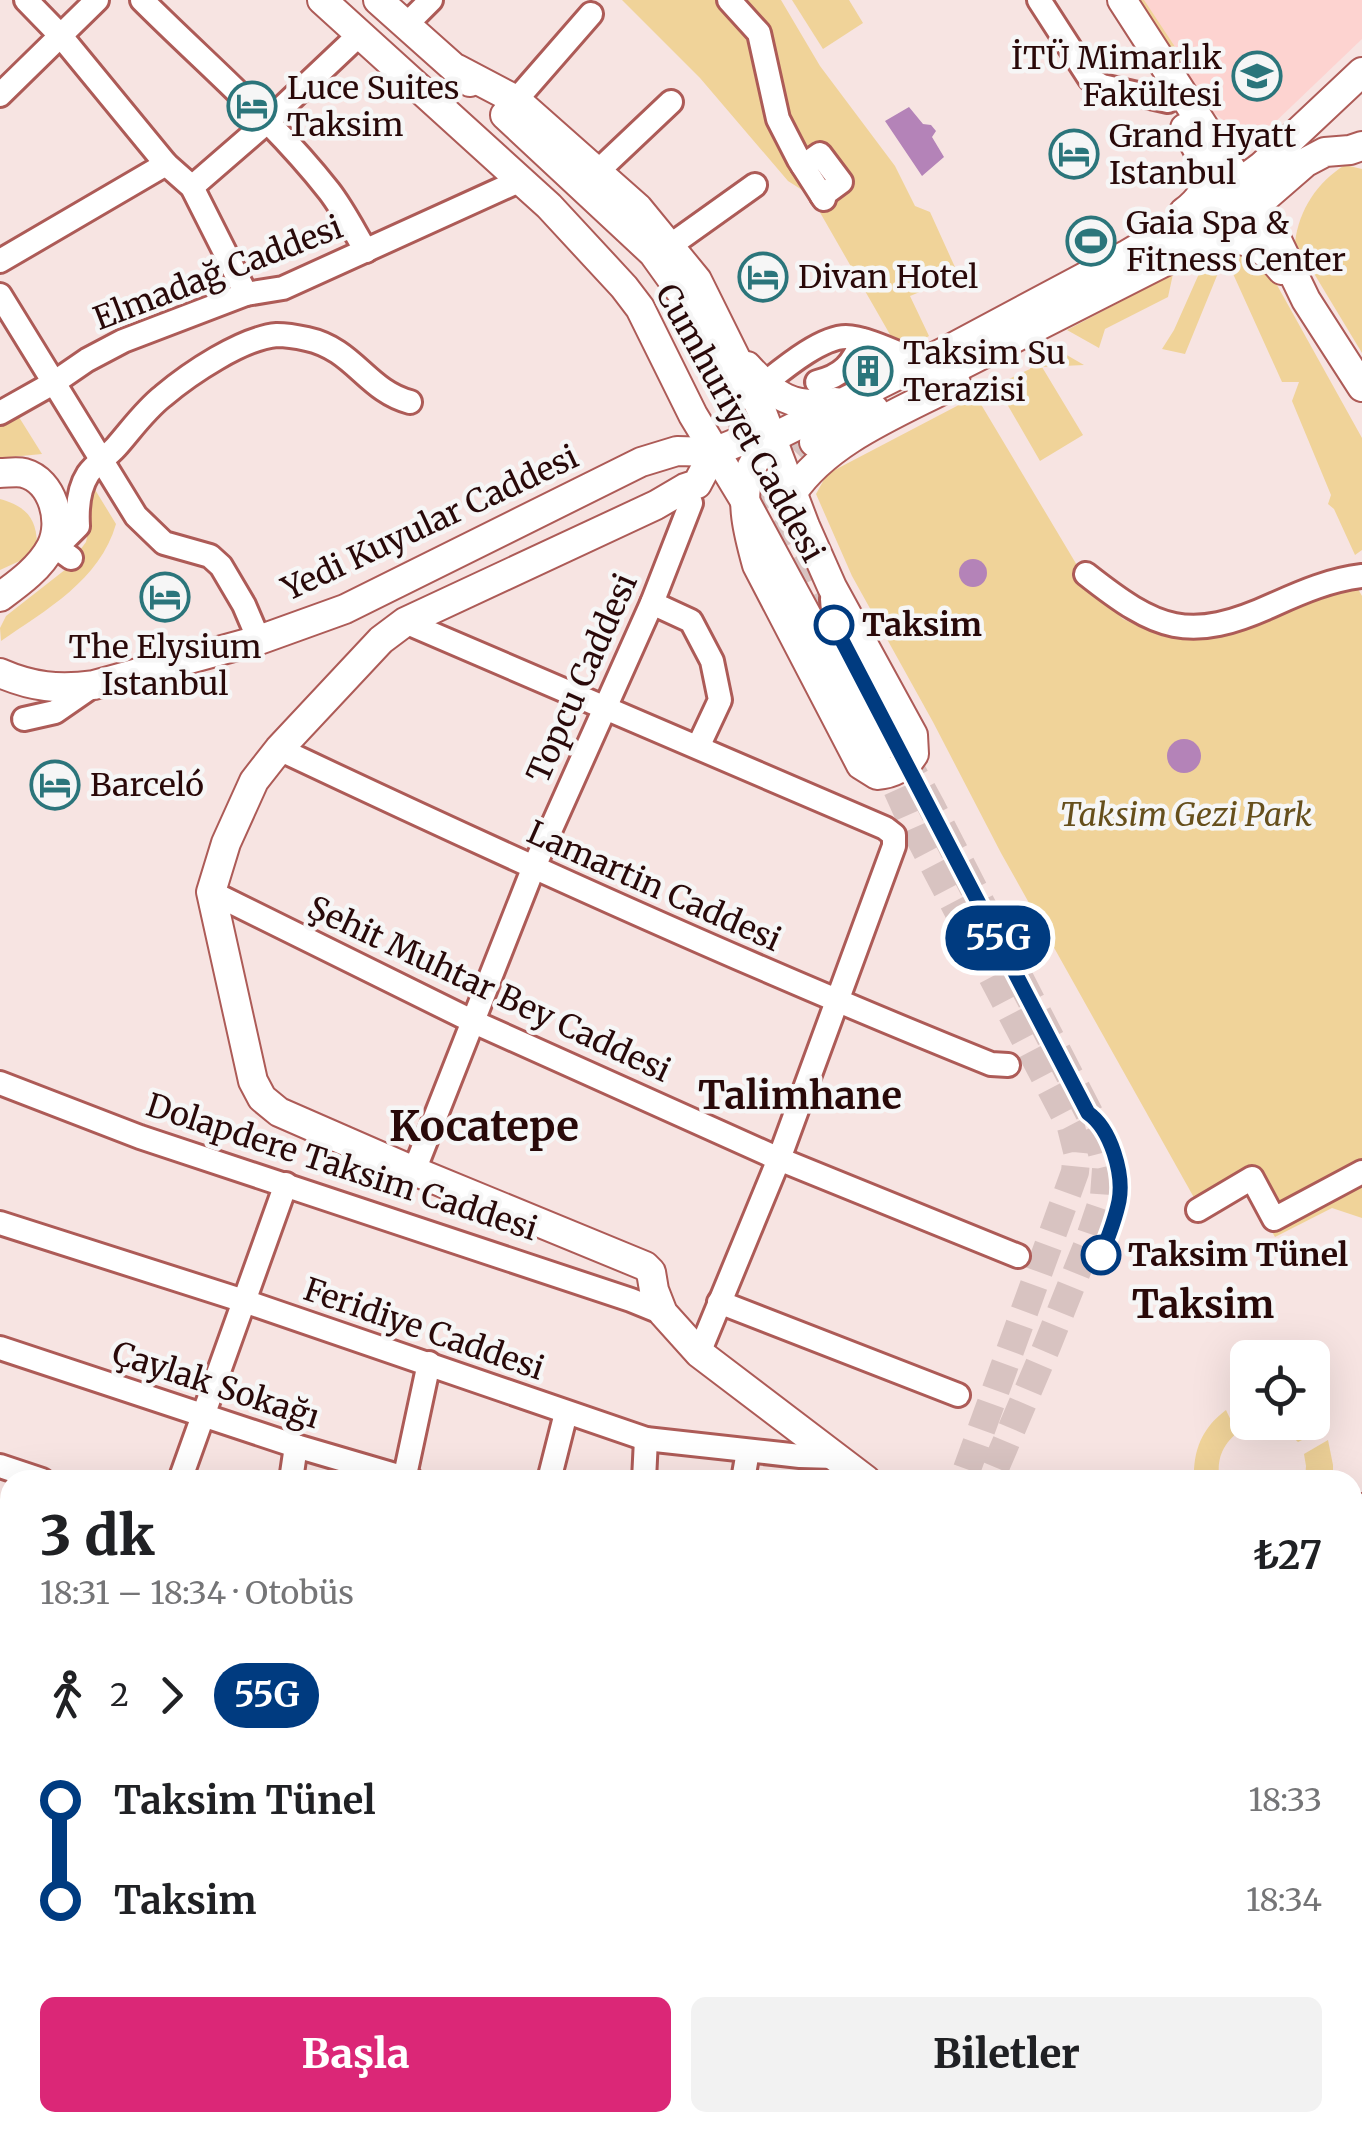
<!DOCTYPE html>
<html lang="tr">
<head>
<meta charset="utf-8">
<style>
	:root { --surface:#fff; --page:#f2f2f2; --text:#202124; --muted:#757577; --accent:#db2777 }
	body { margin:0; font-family:Merriweather,serif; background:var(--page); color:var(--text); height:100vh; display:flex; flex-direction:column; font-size:38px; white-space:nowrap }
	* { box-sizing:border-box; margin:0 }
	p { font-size:32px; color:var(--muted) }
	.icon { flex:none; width:55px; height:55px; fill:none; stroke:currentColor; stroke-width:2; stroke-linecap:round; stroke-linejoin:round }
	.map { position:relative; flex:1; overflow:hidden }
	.drawer { position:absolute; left:0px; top:1470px; width:1362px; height:662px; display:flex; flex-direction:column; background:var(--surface); border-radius:30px 30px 0 0; box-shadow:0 10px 40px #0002 }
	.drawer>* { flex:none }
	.badge { padding:0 20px; border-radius:32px; font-size:35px; line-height:65px }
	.fabs { position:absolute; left:1230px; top:1340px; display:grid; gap:20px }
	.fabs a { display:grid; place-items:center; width:100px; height:100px; border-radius:15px; background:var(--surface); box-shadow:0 10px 40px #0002; font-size:50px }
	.map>.badge { position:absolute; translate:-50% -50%; box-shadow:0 0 0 5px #fff }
	.legs { display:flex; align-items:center; gap:15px; height:110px; padding:0 40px; font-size:32px }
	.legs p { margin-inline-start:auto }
	.headline { display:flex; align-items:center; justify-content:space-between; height:170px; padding:0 40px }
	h1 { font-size:55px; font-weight:800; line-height:75px }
	.button { display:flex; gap:20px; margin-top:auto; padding:20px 40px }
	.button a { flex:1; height:115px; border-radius:15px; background:var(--accent); color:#fff; font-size:40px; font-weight:800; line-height:115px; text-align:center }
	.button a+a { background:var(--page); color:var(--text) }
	ul { padding:0 40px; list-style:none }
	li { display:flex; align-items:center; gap:35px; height:100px; font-size:38px }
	li i { display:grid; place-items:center; width:15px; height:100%; margin:0 12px; background:currentColor }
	li i::after { content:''; width:25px; height:25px; margin:-12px; border:8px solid; border-radius:50%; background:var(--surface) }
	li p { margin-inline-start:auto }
	li:first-child i { background:linear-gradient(#0000 50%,currentColor 0) }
	li:last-child i { background:linear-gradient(currentColor 50%,#0000 0) }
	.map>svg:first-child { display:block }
</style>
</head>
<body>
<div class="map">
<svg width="1362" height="2132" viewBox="0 0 1362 2132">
	<rect width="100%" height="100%" fill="#f7e4e2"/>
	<g fill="#fdd3d0">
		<polygon points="1138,0 1362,0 1362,39 1270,127 1237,131 1214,113"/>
		<polygon points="835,2122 1095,2123 1091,2132 830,2132"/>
	</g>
	<g fill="#f0d399">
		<polygon points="622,0 781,0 820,66 895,166 915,206 930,212 959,276 910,296 929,336 900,352 810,195 788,181 700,78"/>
		<polygon points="792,0 849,0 863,23 823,49"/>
		<polygon points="1129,0 1144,0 1191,71 1180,78"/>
		<path d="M1345 165 1362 169V353L1295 242C1299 210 1317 182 1345 165Z"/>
		<polygon points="1217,245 1239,245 1272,276 1362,438 1362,550 1355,555 1334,509 1328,504 1331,495 1292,401 1299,382 1282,382 1225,256 1185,354 1162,349 1174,330 1198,276 1202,258"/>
		<polygon points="1173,274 1168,297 1105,329 1099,348 1067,330"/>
		<polygon points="1046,343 1084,365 1042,367 1083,435 1040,461 996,385 1030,369 1036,352"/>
		<polygon points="976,396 1090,587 1123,619 1161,636 1195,639 1270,617 1354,582 1362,596 1362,1218 1332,1208 1275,1237 1241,1177 1197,1203 1001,853 933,722 852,576 816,494 827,474"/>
		<polygon points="17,414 42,454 0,458 0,423"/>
		<path d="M94 488 116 524C100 580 46 610 1 641L0 628 6 616 66 569 86 542 90 524 87 507Z"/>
		<path d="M0 499C25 506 36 517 37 543L24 559 0 570Z"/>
		<path d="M1247 1401 1248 1422H1312L1313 1419 1322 1430 1298 1442C1283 1427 1269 1423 1248 1427L1237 1404Z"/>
		<path d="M1226 1410 1237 1433C1222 1445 1216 1461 1220 1480H1194C1193 1450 1202 1428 1226 1410Z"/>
		<polygon points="1328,1440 1333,1465 1333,1480 1305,1480 1306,1466 1304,1454"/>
		<polygon points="1362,1842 1362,1898 1355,1902 1352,1899 1353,1849"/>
		<polygon points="1352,1943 1362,1958 1362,2015 1353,2013"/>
	</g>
	<g fill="#b483b8">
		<polygon points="909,107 923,124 931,125 936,131 932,137 944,157 922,176 885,121"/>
		<circle cx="973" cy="573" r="14"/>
		<circle cx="1184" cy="756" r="17"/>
	</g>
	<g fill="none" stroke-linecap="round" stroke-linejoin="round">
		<g stroke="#d8c3c1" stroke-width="28" stroke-dasharray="28 14" stroke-linecap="butt">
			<polyline points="733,401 773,502 838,631"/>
			<polyline points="777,491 791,465 814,442"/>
			<polyline points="862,679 931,806 1089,1113 1096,1129 1106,1169 1104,1196 1087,1246 1047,1346 990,1480"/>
			<polyline points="880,751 915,829 1071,1127 1077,1151 1075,1172 963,1480"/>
		</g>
		<g stroke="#ad5b57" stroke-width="28">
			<g id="minor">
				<polyline points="26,0 60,35 166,164 192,187 246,294"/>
				<path d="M142 0C205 63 274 121 329 191 343 209 354 231 366 251"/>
				<polyline points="729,0 759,33 778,119 799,160 824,199"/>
				<polyline points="1039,0 1090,79 1102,86 1168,101"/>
				<polyline points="406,25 431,0"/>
				<polyline points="0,95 97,0"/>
				<polyline points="516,100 591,14"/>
				<polyline points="803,166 820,154 841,182 822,196"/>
				<polyline points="597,172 671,102"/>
				<polyline points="192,187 267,122 359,35"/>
				<polyline points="671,245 755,185"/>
				<polyline points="0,261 166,164"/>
				<polyline points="0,295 136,516 164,543 210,556 221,566 244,605 259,640"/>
				<path d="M817 382C842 376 853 364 862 340"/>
				<path d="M764 384C783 369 821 337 846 337 866 337 903 356 922 363"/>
				<polyline points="0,413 55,382 87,360 123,341 246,294 283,288 521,180"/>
				<path d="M71 558 53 545 64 540 78 526C77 509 79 488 88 474 95 464 108 456 116 447 131 430 145 410 163 396 189 374 242 338 277 335 286 335 298 337 307 339 354 349 367 391 410 402"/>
				<path d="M1086 574C1157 630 1188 644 1275 604 1304 591 1330 580 1362 576"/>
				<path d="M832 599C833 631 860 674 881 698"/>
				<polyline points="652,603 691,621 712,661 720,700 698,747"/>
				<polyline points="405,622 885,828 894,835 894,846 779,1159 699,1353"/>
				<polyline points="24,719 55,712 94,685"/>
				<path d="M279 749C514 860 750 967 991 1064L1008 1065"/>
				<polyline points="211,892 474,1022 779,1159 1018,1256"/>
				<polyline points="0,1083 140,1137 631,1300 663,1313"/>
				<polyline points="414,1171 533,869 652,603 691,503 685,488"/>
				<polyline points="1198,1210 1252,1178 1274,1219 1362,1172"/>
				<polyline points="0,1223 244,1301 646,1439 800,1456 835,1457"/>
				<polyline points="719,1302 958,1395"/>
				<polyline points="0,1348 296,1446 412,1480"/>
				<polyline points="0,1466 42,1480"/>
				<polyline points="180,1480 286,1184"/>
				<polyline points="291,1480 296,1446"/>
				<polyline points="404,1480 429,1363"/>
				<polyline points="549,1480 566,1413"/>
				<polyline points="644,1480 646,1439"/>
				<polyline points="743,1480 748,1451"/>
				<polyline points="0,1639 10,1642"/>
				<polyline points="0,1732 10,1734"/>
				<polyline points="0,1808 10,1808"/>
				<polyline points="0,1915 10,1915"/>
				<polyline points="0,1967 10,1967"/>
				<polyline points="0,2019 10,2019"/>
				<polyline points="1352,2024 1362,2025"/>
				<polyline points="0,2120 10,2098"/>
				<polyline points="138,2122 158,2132"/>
				<polyline points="283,2122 309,2132"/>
				<polyline points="747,2122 763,2132"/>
				<polyline points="1025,2122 1044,2132"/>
				<polyline points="218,2132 220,2122"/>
				<polyline points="365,2132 371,2122"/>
				<polyline points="493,2132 499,2122"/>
				<polyline points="576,2132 582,2122"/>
				<polyline points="830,2132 835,2122"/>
				<polyline points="1106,2132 1110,2122"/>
				<polyline points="1290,2132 1292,2122"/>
			</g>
		</g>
		<g stroke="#ad5b57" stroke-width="32">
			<g id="major">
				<polyline points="322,0 549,206 624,287 640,308 693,415 745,501 879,749"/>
				<polyline points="378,0 470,82"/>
				<polyline points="1122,0 1277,240 1306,300 1362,387"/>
				<path d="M457 69 516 100 638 208 697 280 760 407 805 526 832 587 913 735 914 754C906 767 892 774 877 775L861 765 757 565C749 536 739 500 750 471 754 459 764 448 771 437"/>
				<polyline points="505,115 653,253 686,299 733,401"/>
				<path d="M1184 212C1220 186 1205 160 1185 128"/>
				<path d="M1206 238C1244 237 1257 240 1282 270"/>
				<path d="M747 366C774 396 794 410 835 402"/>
				<polyline points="930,381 1170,259 1254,207 1306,162 1325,152 1350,150 1362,146"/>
				<polyline points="814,442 832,430 874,409"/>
				<polyline points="714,452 697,484 685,488 656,505 405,622 381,640 279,749 254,781 226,843 211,892 253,1081 262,1098 279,1112 414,1171 645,1266 651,1272 654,1290 663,1313 699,1353 866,1480"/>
				<path d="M0 473C7 473 17 471 24 473 53 481 64 522 51 547 40 568 19 583 0 597"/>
				<path d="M793 492C829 439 901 412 956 383"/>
				<path d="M0 673C32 687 59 690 94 685L259 640 345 609 641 462 677 451 714 452 736 443 771 437 782 433 946 351 1128 254 1201 211 1262 166 1362 72"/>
				<polyline points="1352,1533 1354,1523 1362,1508"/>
				<polyline points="1362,1551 1360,1567 1362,1590"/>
				<polyline points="1352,1604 1362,1627"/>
				<polyline points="665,2132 672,2122"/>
				<polyline points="714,2132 720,2122"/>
			</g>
		</g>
		<use href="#minor" stroke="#fff" stroke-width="22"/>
		<use href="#major" stroke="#fff" stroke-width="28"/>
		<polyline stroke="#866b6b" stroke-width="2.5" points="1103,2132 1107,2122"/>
	</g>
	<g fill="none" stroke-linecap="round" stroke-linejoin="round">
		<g stroke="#fff" stroke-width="22">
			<path id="line-1" d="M834 625 1088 1113C1111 1129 1124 1174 1119 1201 1115 1220 1108 1238 1101 1255"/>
		</g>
		<use href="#line-1" stroke="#003b80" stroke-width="15"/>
	</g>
	<defs>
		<g id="university-ring" transform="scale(2.5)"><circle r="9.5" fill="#f6f6f6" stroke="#2b757b" stroke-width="1.5"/><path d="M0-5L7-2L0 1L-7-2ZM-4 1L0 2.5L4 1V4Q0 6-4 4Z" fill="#2b757b"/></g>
		<g id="hotel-ring" transform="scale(2.5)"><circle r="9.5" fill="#f6f6f6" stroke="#2b757b" stroke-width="1.5"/><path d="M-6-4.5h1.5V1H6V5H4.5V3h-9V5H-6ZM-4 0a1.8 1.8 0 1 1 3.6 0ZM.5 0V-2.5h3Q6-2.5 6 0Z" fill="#2b757b"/></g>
		<g id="stadium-ring" transform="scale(2.5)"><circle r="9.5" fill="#f6f6f6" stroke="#2b757b" stroke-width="1.5"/><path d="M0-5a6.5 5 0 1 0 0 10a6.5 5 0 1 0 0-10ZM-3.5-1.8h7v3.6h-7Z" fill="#2b757b"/></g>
		<g id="building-ring" transform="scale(2.5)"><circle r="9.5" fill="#f6f6f6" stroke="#2b757b" stroke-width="1.5"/><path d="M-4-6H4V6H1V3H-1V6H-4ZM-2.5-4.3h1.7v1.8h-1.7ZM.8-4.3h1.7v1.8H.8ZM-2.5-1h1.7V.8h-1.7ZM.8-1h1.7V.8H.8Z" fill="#2b757b"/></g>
	</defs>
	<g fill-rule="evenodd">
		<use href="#university-ring" x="1257" y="76"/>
		<use href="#hotel-ring" x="252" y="106"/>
		<use href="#hotel-ring" x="1074" y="154"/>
		<use href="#stadium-ring" x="1091" y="241"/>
		<use href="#hotel-ring" x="763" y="277"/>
		<use href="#building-ring" x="868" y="371"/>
		<use href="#hotel-ring" x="165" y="597"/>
		<use href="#hotel-ring" x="55" y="785"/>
	</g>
	<g fill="#fff" stroke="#003b80" stroke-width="5">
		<circle cx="834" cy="625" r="18"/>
		<circle cx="1101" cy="1255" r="18"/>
	</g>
	<g text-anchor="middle" stroke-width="9" stroke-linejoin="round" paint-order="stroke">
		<g font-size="32" fill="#290909" stroke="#f6f6f6" text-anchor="start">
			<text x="1222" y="69" text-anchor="end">İTÜ Mimarlık<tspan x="1222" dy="37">Fakültesi</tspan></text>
			<text x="287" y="99">Luce Suites<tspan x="287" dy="37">Taksim</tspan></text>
			<text x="1109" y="147">Grand Hyatt<tspan x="1109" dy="37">Istanbul</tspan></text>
			<text x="1126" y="234">Gaia Spa &amp;<tspan x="1126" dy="37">Fitness Center</tspan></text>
			<text x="798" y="288">Divan Hotel</text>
			<text x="903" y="364">Taksim Su<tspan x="903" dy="37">Terazisi</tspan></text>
			<text x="165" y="658" text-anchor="middle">The Elysium<tspan x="165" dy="37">Istanbul</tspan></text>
			<text x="90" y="796">Barceló</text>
		</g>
		<g font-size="32" fill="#290909" stroke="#f6f6f6">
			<text transform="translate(218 273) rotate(-21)" y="11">Elmadağ Caddesi</text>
			<text transform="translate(740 423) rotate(61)" y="11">Cumhuriyet Caddesi</text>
			<text transform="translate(430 523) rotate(-25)" y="11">Yedi Kuyular Caddesi</text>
			<text transform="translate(582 678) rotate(-66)" y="11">Topcu Caddesi</text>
			<text transform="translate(654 886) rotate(24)" y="11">Lamartin Caddesi</text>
			<text transform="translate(489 989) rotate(25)" y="11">Şehit Muhtar Bey Caddesi</text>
			<text transform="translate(342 1167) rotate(18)" y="11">Dolapdere Taksim Caddesi</text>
			<text transform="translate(424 1329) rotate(19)" y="11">Feridiye Caddesi</text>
			<text transform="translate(216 1385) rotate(18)" y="11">Çaylak Sokağı</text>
		</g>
		<g font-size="32" font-weight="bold" fill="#290909" stroke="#f6f6f6" text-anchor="start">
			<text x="862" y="636">Taksim</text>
			<text x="1128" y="1266">Taksim Tünel</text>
		</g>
		<g font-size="32" font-style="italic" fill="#664f1c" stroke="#f6f6f6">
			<text x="1186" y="826">Taksim Gezi Park</text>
		</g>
		<g font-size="38" font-weight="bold" fill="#290909" stroke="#f6f6f6">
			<text x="800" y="1109">Talimhane</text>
			<text x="1203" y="1318">Taksim</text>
		</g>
		<g font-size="42" font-weight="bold" fill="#290909" stroke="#f6f6f6">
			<text x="484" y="1141">Kocatepe</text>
		</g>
	</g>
</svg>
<div class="fabs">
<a><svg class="icon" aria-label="locate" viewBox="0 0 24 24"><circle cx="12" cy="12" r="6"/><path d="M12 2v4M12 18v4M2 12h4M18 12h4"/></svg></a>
</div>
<b class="badge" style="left:998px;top:938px;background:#003b80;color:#fff">55G</b>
<section class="drawer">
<div class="headline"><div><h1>3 dk</h1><p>18:31 – 18:34 · Otobüs</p></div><b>₺27</b></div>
<div class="legs"><svg class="icon" aria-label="walk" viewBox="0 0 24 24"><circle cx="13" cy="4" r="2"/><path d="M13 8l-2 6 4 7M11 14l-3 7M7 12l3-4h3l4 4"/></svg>2<svg class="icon" aria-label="forward" viewBox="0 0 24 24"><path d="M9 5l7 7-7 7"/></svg><b class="badge" style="background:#003b80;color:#fff">55G</b></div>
<ul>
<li><i style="color:#003b80"></i><b>Taksim Tünel</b><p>18:33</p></li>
<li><i style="color:#003b80"></i><b>Taksim</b><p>18:34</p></li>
</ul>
<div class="button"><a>Başla</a><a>Biletler</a></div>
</section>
</div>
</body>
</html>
